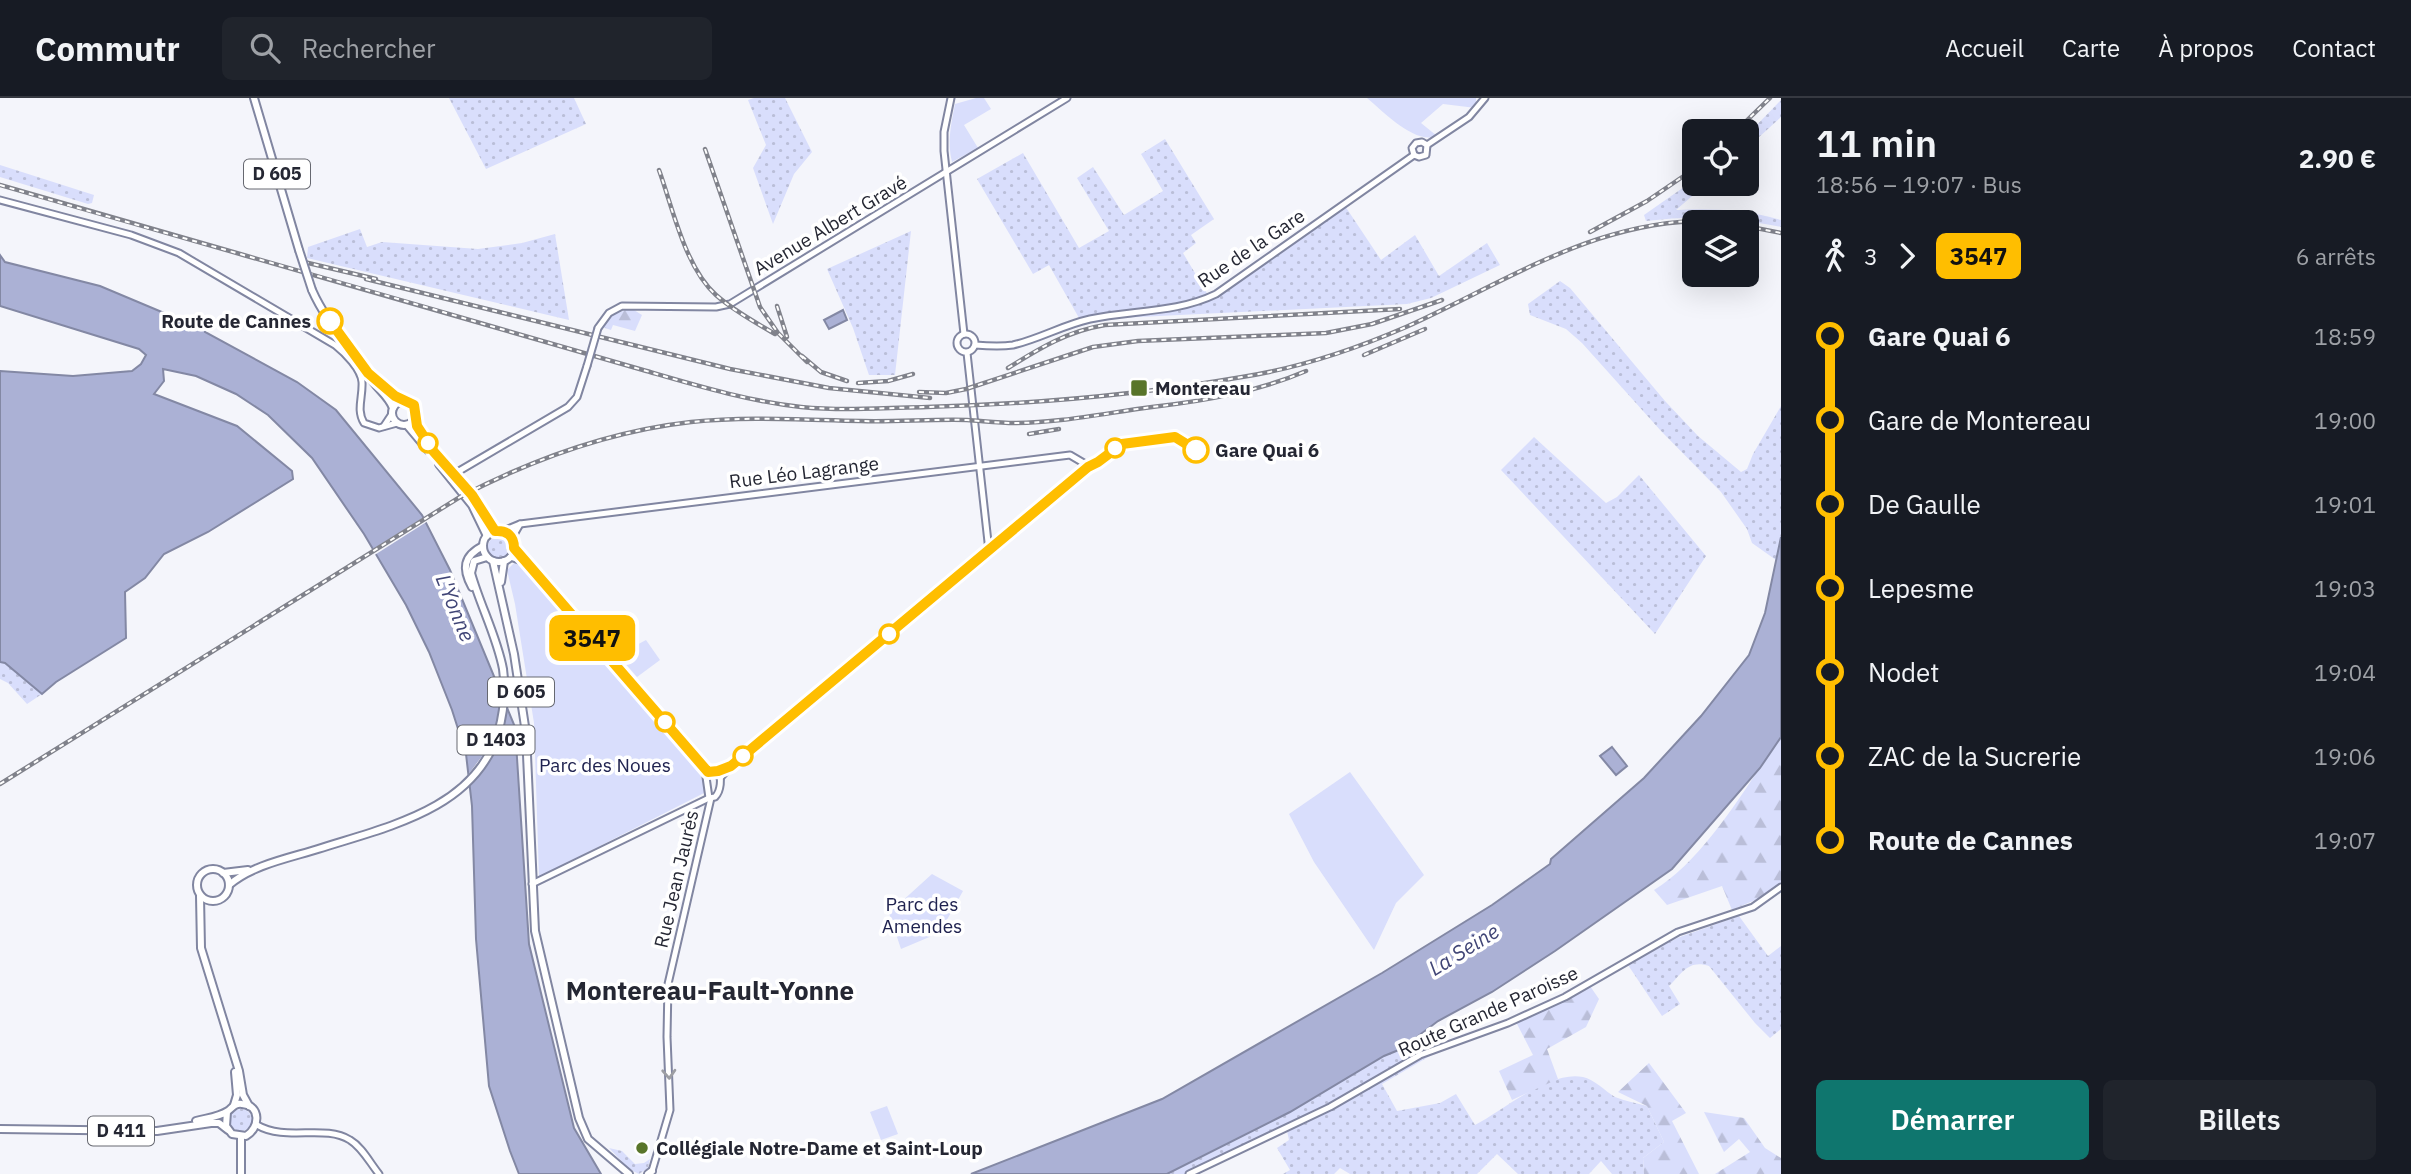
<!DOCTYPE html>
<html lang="fr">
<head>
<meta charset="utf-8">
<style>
	:root { --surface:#171b24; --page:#20242c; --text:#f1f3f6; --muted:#9ea1a6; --line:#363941; --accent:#0f766e }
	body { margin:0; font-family:"IBM Plex Sans",sans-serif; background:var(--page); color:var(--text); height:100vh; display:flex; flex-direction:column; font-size:26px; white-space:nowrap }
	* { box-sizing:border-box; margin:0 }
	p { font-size:23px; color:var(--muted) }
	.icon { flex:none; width:38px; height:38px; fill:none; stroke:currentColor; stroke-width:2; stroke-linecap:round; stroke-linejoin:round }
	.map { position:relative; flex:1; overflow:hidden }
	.side { display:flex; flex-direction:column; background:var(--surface); width:630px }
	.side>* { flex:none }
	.badge { padding:0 14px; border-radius:10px; font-size:24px; line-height:46px }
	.buttons { position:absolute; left:1682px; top:21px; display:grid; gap:14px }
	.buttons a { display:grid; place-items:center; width:77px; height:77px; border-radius:10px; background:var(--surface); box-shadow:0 7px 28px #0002; font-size:35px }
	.map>.badge { position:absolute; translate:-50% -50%; box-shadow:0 0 0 4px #fff }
	.legs { display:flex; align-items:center; gap:10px; height:77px; padding:0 35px; font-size:23px }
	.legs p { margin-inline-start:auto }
	.headline { display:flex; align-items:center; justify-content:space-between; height:119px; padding:0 35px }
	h1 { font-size:38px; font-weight:600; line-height:52px }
	.action { display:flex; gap:14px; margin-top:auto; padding:14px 35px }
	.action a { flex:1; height:80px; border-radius:10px; background:var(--accent); color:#fff; font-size:28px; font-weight:600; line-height:80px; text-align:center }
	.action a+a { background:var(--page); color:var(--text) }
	ul { padding:0 35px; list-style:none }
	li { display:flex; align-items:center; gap:24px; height:84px; font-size:26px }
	li i { display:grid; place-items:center; width:10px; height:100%; margin:0 9px; background:currentColor }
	li i::after { content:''; width:18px; height:18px; margin:-9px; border:5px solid; border-radius:50%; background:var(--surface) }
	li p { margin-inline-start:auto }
	li:first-child i { background:linear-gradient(#0000 50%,currentColor 0) }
	li:last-child i { background:linear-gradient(currentColor 50%,#0000 0) }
	header { display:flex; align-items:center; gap:42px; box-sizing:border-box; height:98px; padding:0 35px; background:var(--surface); border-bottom:2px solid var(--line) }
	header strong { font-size:33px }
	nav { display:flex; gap:38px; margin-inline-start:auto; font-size:24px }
	.search { width:490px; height:63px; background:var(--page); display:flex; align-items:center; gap:18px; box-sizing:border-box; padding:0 24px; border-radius:10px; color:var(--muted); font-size:26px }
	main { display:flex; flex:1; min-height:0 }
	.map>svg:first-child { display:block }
</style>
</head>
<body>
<header>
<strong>Commutr</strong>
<div class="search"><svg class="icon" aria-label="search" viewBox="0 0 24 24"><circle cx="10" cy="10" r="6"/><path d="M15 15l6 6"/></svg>Rechercher</div>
<nav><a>Accueil</a><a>Carte</a><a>À propos</a><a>Contact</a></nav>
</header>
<main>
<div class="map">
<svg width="1781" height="1076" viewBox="0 0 1781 1076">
	<defs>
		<pattern id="grass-dots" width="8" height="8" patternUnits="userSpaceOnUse" patternTransform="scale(1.75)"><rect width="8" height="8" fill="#d9defc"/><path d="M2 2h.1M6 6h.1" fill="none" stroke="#babed8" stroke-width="1.8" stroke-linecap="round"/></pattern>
		<pattern id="forest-firs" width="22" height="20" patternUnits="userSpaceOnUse" patternTransform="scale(1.75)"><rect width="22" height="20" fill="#d9defc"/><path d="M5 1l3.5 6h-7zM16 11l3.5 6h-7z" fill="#babed8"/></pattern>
	</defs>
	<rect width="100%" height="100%" fill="#f4f5fb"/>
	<g fill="url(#grass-dots)">
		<polygon points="449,0 574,0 586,26 486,71"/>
		<polygon points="754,0 785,0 812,54 794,76 773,126 753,70 766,47 748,2"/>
		<polygon points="1781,2 1781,19 1747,50 1747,37"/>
		<polygon points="1165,41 1214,121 1191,137 1196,145 1183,155 1211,202 1345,108 1381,162 1415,137 1439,178 1487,145 1500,167 1431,200 1407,206 1118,220 1083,227 1049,167 1033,176 977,81 1023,55 1079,150 1109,133 1077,80 1093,69 1124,117 1163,93 1141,56"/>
		<polygon points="0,67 94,97 92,105 88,106 0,79"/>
		<path d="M1694 82V86H1706L1676 112C1712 110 1746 112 1781 122V129C1735 119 1693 117 1646 123L1644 117Z"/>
		<polygon points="360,131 367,149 382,144 478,151 522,145 555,136 569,222 307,160 308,149"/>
		<polygon points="911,133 895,277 869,277 853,230 827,171"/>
		<polygon points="1560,183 1570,190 1665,303 1698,338 1741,374 1747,371 1753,356 1781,308 1781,439 1776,462 1752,445 1747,431 1721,394 1661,333 1582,245 1566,231 1530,217 1528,206"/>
		<polygon points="1534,339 1606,405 1617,399 1639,377 1706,458 1655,536 1501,372"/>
		<circle cx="499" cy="449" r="11"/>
		<polygon points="0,564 5,565 42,596 27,606 8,585 0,581"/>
		<path d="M1739 818 1768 858 1781 848V931L1770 940 1755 925 1709 868C1689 861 1682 875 1669 888L1680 906 1662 918 1628 867 1677 840Z"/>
		<path d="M1411 940 1435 955 1382 986 1397 1013 1440 1005 1456 996 1475 1027C1503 1013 1549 972 1583 979 1594 981 1605 993 1615 999 1625 1003 1637 1005 1647 1008L1664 1044 1643 1060 1644 1076H1612L1601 1063 1589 1076H1518L1497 1056 1477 1076H1350L1340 1070 1334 1076H1283L1290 1072 1277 1050 1289 1042 1287 1033 1191 1076H1162Z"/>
		<circle cx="241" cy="1022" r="11"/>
		<polygon points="609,1050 622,1053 635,1066 644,1065 650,1061 648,1070 639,1076 629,1071"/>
	</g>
	<g fill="url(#forest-firs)">
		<polygon points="625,212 634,212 642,217 635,233 613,227 611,232 602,229 611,218"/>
		<path d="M1781 636V784L1762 799 1732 812 1722 788 1667 807 1654 792C1704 762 1749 686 1781 636Z"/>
		<polygon points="1590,888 1599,901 1586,929 1547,951 1558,981 1512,1002 1499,973 1533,957 1516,924"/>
		<polygon points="1649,965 1686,1015 1672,1023 1699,1076 1644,1076 1643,1060 1664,1044 1647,1008 1618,994"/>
		<polygon points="1704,1014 1744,1020 1765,1050 1781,1060 1781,1076 1715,1076 1750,1054 1739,1041 1724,1054"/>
	</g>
	<g fill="#d9defc">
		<path d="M976 0H984L991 11 964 27 978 50 952 64C947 44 951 26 955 6Z"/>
		<path d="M1367 0H1476V10L1443 6 1421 25 1437 38C1415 47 1384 14 1367 0Z"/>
		<polygon points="520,459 701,670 706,694 539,779 534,625 515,506 507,472"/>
		<polygon points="646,542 660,562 637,579 618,557"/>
		<polygon points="1350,674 1424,777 1396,805 1374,852 1314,764 1289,716"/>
		<polygon points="932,776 963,793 944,827 946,832 901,851 889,815"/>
		<polygon points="887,1008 898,1036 881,1042 870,1014"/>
	</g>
	<g fill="#abb1d5" stroke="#8388a4" stroke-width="2">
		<polygon points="0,157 5,164 100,188 188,225 190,223 206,227 205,234 297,284 336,312 422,417 450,472 515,629 529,846 574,1030 601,1076 519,1076 510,1053 489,988 476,841 472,708 466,656 452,612 429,554 406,507 364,436 312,360 268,317 236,296 196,278 163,271 164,283 154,296 237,328 292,373 293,381 208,434 164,456 145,480 125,494 126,540 56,584 42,596 5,565 0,564 0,273 73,278 132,273 141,266 146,257 139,251 0,208"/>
		<polygon points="843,212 847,222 829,231 824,222"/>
		<polygon points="1781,439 1781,639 1760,670 1672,771 1555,853 1492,894 1438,923 1401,951 1384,958 1290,1014 1167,1076 971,1076 1162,1001 1382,875 1492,807 1550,766 1551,761 1644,680 1701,618 1749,557 1765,515"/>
		<polygon points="1612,649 1627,668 1616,677 1600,658"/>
	</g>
	<g fill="#f4f5fb">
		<polygon points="426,418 428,423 373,458 370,453"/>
		<polygon points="500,582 508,603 503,631 492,659 467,691 465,681 485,654 498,620"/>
	</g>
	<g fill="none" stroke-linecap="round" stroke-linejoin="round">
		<g stroke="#8186a1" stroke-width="9">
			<g id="secondary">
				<polyline points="951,0 944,34 944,53 964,236"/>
				<polyline points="1427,47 1469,19 1485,0"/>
				<polyline points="1414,57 1412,50 1416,45 1422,44 1427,47"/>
				<polyline points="1414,57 1419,59 1426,57 1427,47"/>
				<path d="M0 102 131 137 179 155 335 247C345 255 361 271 362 284 363 299 356 312 364 325L379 330 397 325"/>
				<polyline points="598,230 609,215 622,208 716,209 730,206 1067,0"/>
				<circle cx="966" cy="245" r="9"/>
				<path d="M975 247C987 248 1000 249 1013 247 1039 241 1063 227 1090 221 1132 212 1177 215 1216 196L1414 57"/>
				<polyline points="967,255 989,453"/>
				<polyline points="384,328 392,316"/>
				<polyline points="454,376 568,309 577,299 587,268"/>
				<polyline points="503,433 520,426 1070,357 1087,367 1086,372 731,668 720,680"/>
				<polyline points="512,440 520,426"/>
				<polyline points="515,450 708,674"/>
				<polyline points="510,459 528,465"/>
				<polyline points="708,674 706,679 709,700"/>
				<path d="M709 700 715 699C721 693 722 680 718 673"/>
				<polyline points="532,786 709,700"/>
				<path d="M257 1027C286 1044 324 1026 350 1042 362 1049 370 1065 379 1076"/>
				<polyline points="652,1073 670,1012 667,939 668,886 711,700"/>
				<polyline points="1189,1076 1330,1009 1420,957 1508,925 1565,899 1678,834 1753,809 1781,789"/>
			</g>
		</g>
		<g stroke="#8186a1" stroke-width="10">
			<g id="primary">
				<polyline points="254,0 299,152"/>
				<path d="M312 192C326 224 351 250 370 279 377 291 388 297 393 310"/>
				<polyline points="382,287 403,302"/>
				<circle cx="404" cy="315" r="12"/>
				<path d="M415 321C422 348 454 374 471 396 480 408 487 421 496 433"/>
				<polyline points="407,327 428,352"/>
				<polyline points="439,366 472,407 487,438"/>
				<circle cx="499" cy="448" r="16"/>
				<polyline points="493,463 514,556 526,635 535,833 579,1020 588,1041 629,1076"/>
				<polyline points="501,484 504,463"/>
				<path d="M472 489C462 471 463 458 483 448"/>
				<circle cx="213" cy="787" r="16"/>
				<polyline points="223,775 248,772"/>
				<path d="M229 787C252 767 289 760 318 751 386 729 474 712 498 635 504 614 506 593 503 571 497 539 480 507 471 475L474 463 487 459"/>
				<polyline points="200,798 201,850 239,973 243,997 249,1008"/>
				<polyline points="234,1007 237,997 235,974"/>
				<path d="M196 1023C207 1020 219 1019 228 1013 233 1009 235 1005 242 1006 261 1007 260 1030 246 1038L232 1036 226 1028 227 1014"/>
				<polyline points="0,1031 157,1033 211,1025 219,1025 228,1032"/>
				<polyline points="241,1076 241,1038"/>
				<polyline points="648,1076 652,1073"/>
			</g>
		</g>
		<use href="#secondary" stroke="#fff" stroke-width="5"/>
		<use href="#primary" stroke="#fff" stroke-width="6"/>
		<g stroke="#80828b" stroke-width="4.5">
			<g id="rail">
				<polyline points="1736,33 1770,0"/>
				<polyline points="705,51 760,209 778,235 807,264"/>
				<path d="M659 72C673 111 685 169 716 197 734 213 755 224 775 236"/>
				<path d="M0 87C162 135 325 179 487 227 539 242 591 257 643 272 695 287 747 303 801 309 843 313 885 310 927 309 1033 306 1138 297 1242 279 1299 270 1353 252 1406 229 1516 179 1610 112 1736 124"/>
				<polyline points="1746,128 1781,135"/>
				<polyline points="1590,134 1647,103 1694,71"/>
				<polyline points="304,164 376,181"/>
				<polyline points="366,181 730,271 829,290 930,300"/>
				<polyline points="777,208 787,239"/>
				<polyline points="1364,257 1425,231"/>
				<polyline points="802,258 821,274 847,283"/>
				<path d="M1008 270C1040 250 1068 233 1105 227L1400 211"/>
				<polyline points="858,285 888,283 913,276"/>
				<polyline points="919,294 946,295 966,291 1093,249 1138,243 1326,235 1372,226 1442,202"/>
				<polyline points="1029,336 1059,331"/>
				<path d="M0 686 460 399C531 362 611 333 691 324 748 318 804 322 861 323 896 324 932 321 967 322 983 323 999 325 1015 325 1060 325 1106 315 1152 309 1204 303 1257 294 1306 273"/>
			</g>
		</g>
		<use href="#rail" stroke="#fff" stroke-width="2" stroke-dasharray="5" stroke-linecap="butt"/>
		<g stroke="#8186a1" stroke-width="9" stroke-linecap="butt">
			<polyline id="secondary-bridge" points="587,268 598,230"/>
		</g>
		<g stroke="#8186a1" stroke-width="10" stroke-linecap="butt">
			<polyline id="primary-bridge" points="299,152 312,192"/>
		</g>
		<use href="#secondary-bridge" stroke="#fff" stroke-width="5"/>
		<use href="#primary-bridge" stroke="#fff" stroke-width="6"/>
	</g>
	<defs><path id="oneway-chevron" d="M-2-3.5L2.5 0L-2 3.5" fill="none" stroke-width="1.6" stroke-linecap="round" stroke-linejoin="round" transform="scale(1.75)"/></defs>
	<use stroke="#9d9ea3" href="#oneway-chevron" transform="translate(669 976) rotate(87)"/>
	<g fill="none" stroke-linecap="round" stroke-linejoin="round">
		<g stroke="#fff" stroke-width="16">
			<path id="line-1" d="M330 223 368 275 395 298 414 307 417 328 434 354 472 397 495 433C507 432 514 438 514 450L708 674 718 673 731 668 1088 369 1098 364 1122 346 1175 339 1196 352"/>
		</g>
		<use href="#line-1" stroke="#ffbe00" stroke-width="10"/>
	</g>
	<g fill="#fff" stroke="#ffbe00" stroke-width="3.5">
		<circle cx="330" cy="223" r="12"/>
		<circle cx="428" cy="345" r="9"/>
		<circle cx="1115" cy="350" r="9"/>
		<circle cx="1196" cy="352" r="12"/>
		<circle cx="889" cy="536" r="9"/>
		<circle cx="665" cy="624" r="9"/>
		<circle cx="743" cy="658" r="9"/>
	</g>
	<g fill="#59752a" stroke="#fff" stroke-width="2.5">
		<rect x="1130" y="281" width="18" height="18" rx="3.5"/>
		<circle cx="642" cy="1050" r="7"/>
	</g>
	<g text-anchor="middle" stroke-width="7" stroke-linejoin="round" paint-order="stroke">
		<g fill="#fff" stroke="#666870" stroke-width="2">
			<rect x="244" y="61.5" width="66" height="29" rx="5"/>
			<rect x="488" y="579.5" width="66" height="29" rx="5"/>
			<rect x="457.5" y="627.5" width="77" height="29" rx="5"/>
			<rect x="88" y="1018.5" width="66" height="29" rx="5"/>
		</g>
		<g font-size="18" font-weight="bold" fill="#252733">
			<text x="277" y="82">D 605</text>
			<text x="521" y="600">D 605</text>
			<text x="496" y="648">D 1403</text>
			<text x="121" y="1039">D 411</text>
		</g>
		<g font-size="19" fill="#252733" stroke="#fff">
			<text transform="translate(830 127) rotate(-31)" y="7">Avenue Albert Gravé</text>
			<text transform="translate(1251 150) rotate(-34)" y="7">Rue de la Gare</text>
			<text transform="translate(804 374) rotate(-7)" y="7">Rue Léo Lagrange</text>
			<text transform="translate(676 781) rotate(-77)" y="7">Rue Jean Jaurès</text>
			<text transform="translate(1488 913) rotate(-24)" y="7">Route Grande Paroisse</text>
		</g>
		<g font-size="19" font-weight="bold" fill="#252733" stroke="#fff" text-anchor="end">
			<text x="311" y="230">Route de Cannes</text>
			<text x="1215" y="359" text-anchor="start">Gare Quai 6</text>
		</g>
		<g font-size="19" font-weight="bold" fill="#252733" stroke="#fff" text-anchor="start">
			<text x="1155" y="297">Montereau</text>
			<text x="656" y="1057">Collégiale Notre-Dame et Saint-Loup</text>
		</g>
		<g font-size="19" fill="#202350" stroke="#fff">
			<text x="605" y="674">Parc des Noues</text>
			<text x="922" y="813">Parc des<tspan x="922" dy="22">Amendes</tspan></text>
		</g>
		<g font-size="21" font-style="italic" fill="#404576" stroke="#fff">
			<text transform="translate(455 510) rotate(68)" y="7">L'Yonne</text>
			<text transform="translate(1464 852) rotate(-32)" y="7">La Seine</text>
		</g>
		<g font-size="26" font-weight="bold" fill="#252733" stroke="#fff">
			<text x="710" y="902">Montereau-Fault-Yonne</text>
		</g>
	</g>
</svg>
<div class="buttons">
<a><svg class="icon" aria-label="locate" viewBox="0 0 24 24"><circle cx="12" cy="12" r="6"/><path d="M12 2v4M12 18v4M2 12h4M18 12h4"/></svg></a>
<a><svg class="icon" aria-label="layers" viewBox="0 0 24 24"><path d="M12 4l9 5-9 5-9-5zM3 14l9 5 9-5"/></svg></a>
</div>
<b class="badge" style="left:592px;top:540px;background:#ffbe00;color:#111">3547</b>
</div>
<section class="side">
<div class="headline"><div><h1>11 min</h1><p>18:56 – 19:07 · Bus</p></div><b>2.90 €</b></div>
<div class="legs"><svg class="icon" aria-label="walk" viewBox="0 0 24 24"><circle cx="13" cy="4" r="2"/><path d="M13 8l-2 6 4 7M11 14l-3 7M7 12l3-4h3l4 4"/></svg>3<svg class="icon" aria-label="forward" viewBox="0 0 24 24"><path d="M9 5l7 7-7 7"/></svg><b class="badge" style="background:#ffbe00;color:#111">3547</b><p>6 arrêts</p></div>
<ul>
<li><i style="color:#ffbe00"></i><b>Gare Quai 6</b><p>18:59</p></li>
<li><i style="color:#ffbe00"></i><span>Gare de Montereau</span><p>19:00</p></li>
<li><i style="color:#ffbe00"></i><span>De Gaulle</span><p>19:01</p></li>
<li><i style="color:#ffbe00"></i><span>Lepesme</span><p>19:03</p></li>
<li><i style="color:#ffbe00"></i><span>Nodet</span><p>19:04</p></li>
<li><i style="color:#ffbe00"></i><span>ZAC de la Sucrerie</span><p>19:06</p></li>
<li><i style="color:#ffbe00"></i><b>Route de Cannes</b><p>19:07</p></li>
</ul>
<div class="action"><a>Démarrer</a><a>Billets</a></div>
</section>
</main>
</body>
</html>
